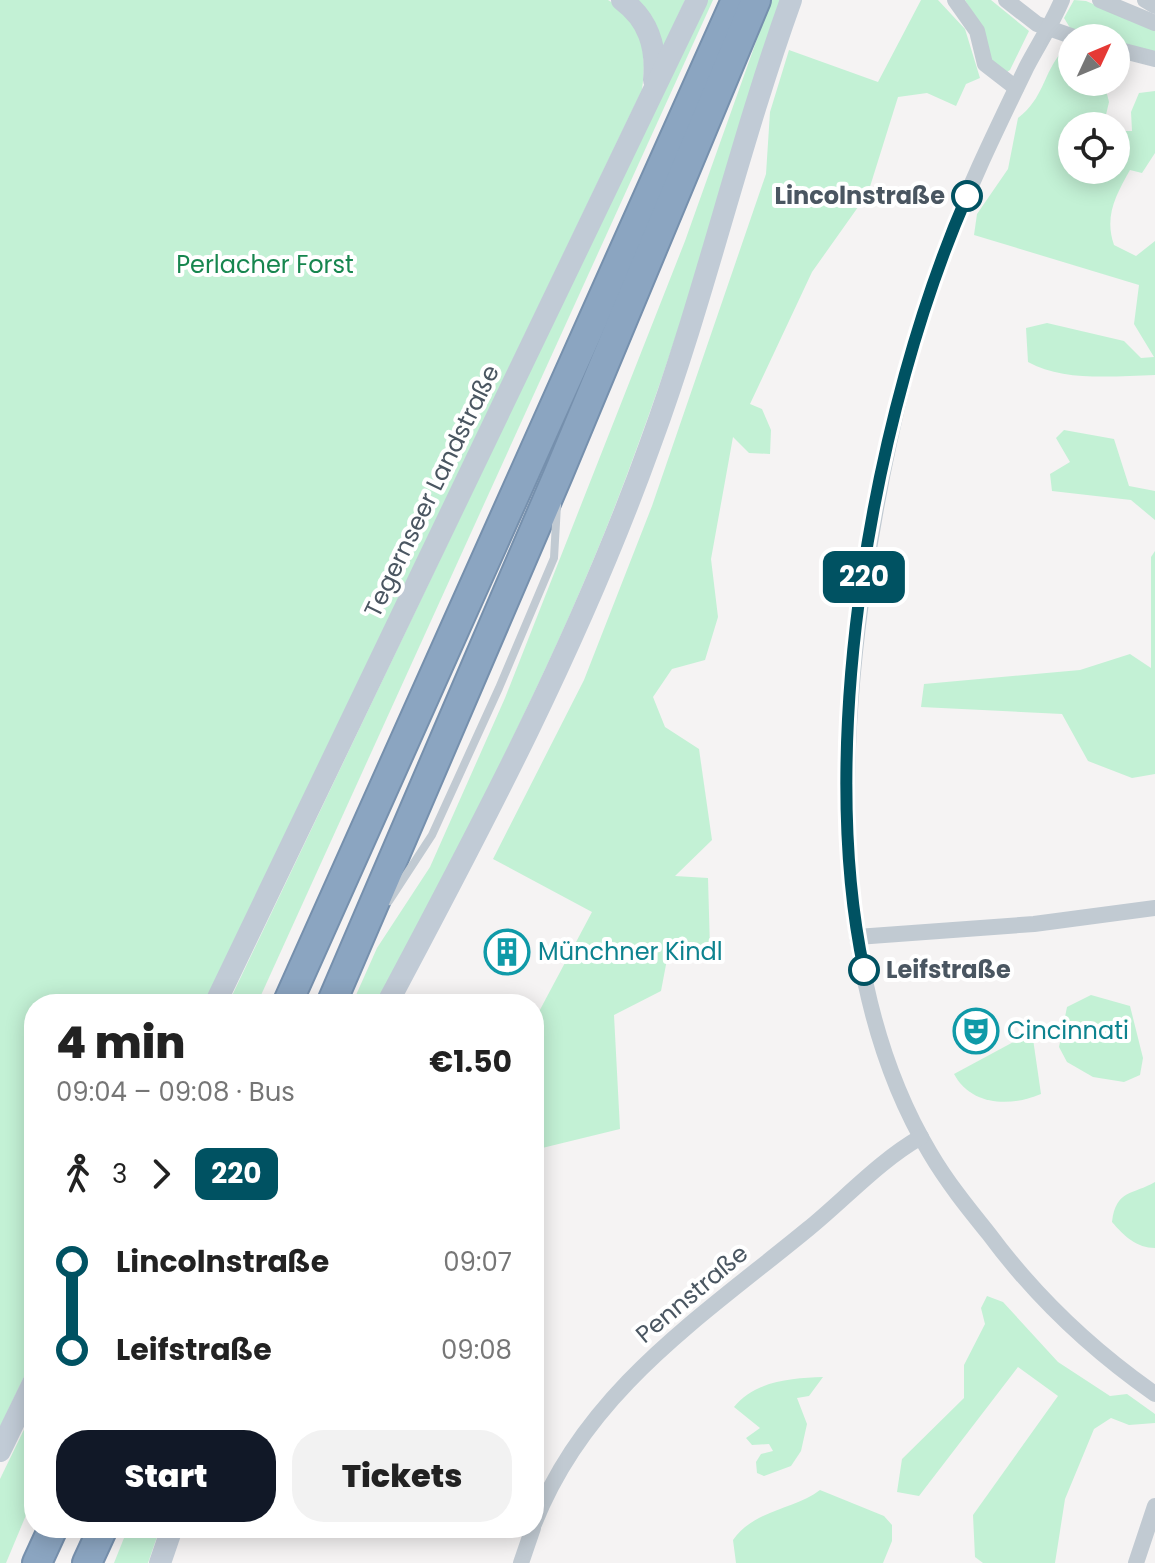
<!DOCTYPE html>
<html lang="en">
<head>
<meta charset="utf-8">
<style>
	:root { --surface:#fff; --page:#f2f2f2; --text:#222; --muted:#767676; --accent:#111827 }
	body { margin:0; font-family:Poppins,sans-serif; background:var(--page); color:var(--text); height:100vh; display:flex; flex-direction:column; font-size:30px; white-space:nowrap }
	* { box-sizing:border-box; margin:0 }
	p { font-size:26px; color:var(--muted) }
	.icon { flex:none; width:44px; height:44px; fill:none; stroke:currentColor; stroke-width:2; stroke-linecap:round; stroke-linejoin:round }
	.map { position:relative; flex:1; overflow:hidden }
	.drawer { position:absolute; left:24px; top:994px; width:520px; height:544px; display:flex; flex-direction:column; background:var(--surface); border-radius:32px; box-shadow:0 4px 20px #0003 }
	.drawer>* { flex:none }
	.badge { padding:0 16px; border-radius:12px; font-size:28px; line-height:52px }
	.needle { width:52px; rotate:46deg }
	.fabs { position:absolute; left:1058px; top:24px; display:grid; gap:16px }
	.fabs a { display:grid; place-items:center; width:72px; height:72px; border-radius:50%; background:var(--surface); box-shadow:0 4px 20px #0003; font-size:40px }
	.map>.badge { position:absolute; translate:-50% -50%; box-shadow:0 0 0 4px #fff }
	.legs { display:flex; align-items:center; gap:12px; height:88px; padding:0 32px; font-size:26px }
	.legs p { margin-inline-start:auto }
	.headline { display:flex; align-items:center; justify-content:space-between; height:136px; padding:0 32px }
	h1 { font-size:44px; font-weight:800; line-height:60px }
	.action { display:flex; gap:16px; margin-top:auto; padding:16px 32px }
	.action a { flex:1; height:92px; border-radius:32px; background:var(--accent); color:#fff; font-size:32px; font-weight:800; line-height:92px; text-align:center }
	.action a+a { background:var(--page); color:var(--text) }
	ul { padding:0 32px; list-style:none }
	li { display:flex; align-items:center; gap:28px; height:88px; font-size:30px }
	li i { display:grid; place-items:center; width:12px; height:100%; margin:0 10px; background:currentColor }
	li i::after { content:''; width:20px; height:20px; margin:-10px; border:6px solid; border-radius:50%; background:var(--surface) }
	li p { margin-inline-start:auto }
	li:first-child i { background:linear-gradient(#0000 50%,currentColor 0) }
	li:last-child i { background:linear-gradient(currentColor 50%,#0000 0) }
	.map>svg:first-child { display:block }
</style>
</head>
<body>
<div class="map">
<svg width="1155" height="1563" viewBox="0 0 1155 1563">
	<rect width="100%" height="100%" fill="#f5f3f3"/>
	<g fill="#c3f1d5">
		<path d="M0 0H608C644 21 647 53 642 90L204 1004H34V1356L0 1427Z"/>
		<polygon points="632,0 685,0 662,50"/>
		<polygon points="707,0 713,0 257,1004 228,1004"/>
		<path d="M771 0H781C725 179 674 360 604 534 539 695 457 849 380 1004H352L377 948 430 867 505 698 685 241Z"/>
		<polygon points="921,0 938,0 965,29 980,78 966,84 956,106 927,93 898,97 868,193 812,272 750,404 762,409 771,430 770,454 749,453 733,437 711,559 718,617 705,660 672,669 653,697 665,727 699,749 712,840 675,876 708,878 710,949 698,957 668,954 661,991 614,1015 620,1129 534,1150 534,1021 592,912 493,859 584,680 652,506 766,174 770,112 789,50 878,82"/>
		<polygon points="965,0 991,0 1029,31 1010,70 1004,74 993,66 982,28"/>
		<polygon points="1074,0 1086,1 1155,30 1155,52 1116,42 1116,38 1072,31 1064,18"/>
		<path d="M1062 51H1072V82H1104L1109 102 1105 119 1111 126H1072V170H1116V131H1132L1131 112 1139 93 1155 91V153L1142 173 1130 170C1116 195 1104 216 1114 245L1136 256 1155 241V375C1115 376 1063 382 1028 362L1026 328 1047 323 1124 341 1141 358 1154 357 1134 324 1139 285 974 235 977 214 1008 169 1018 118C1044 98 1042 76 1062 51Z"/>
		<polygon points="1064,430 1114,439 1129,486 1155,491 1155,520 1131,500 1052,491 1050,474 1070,462 1056,438"/>
		<polygon points="1155,551 1155,774 1132,778 1088,761 1062,714 921,707 924,684 1080,670 1130,654 1151,668 1151,557"/>
		<polygon points="1091,995 1130,1006 1143,1058 1140,1075 1124,1082 1093,1077 1067,1062 1059,1047 1067,1007"/>
		<path d="M1032 1032 1041 1094C1011 1107 971 1106 954 1074Z"/>
		<path d="M1155 1182V1248C1137 1248 1124 1236 1112 1222 1116 1189 1133 1195 1155 1182Z"/>
		<polygon points="987,1296 1003,1302 1058,1362 1110,1396 1127,1394 1155,1414 1155,1423 1129,1425 1111,1418 1094,1429 1065,1499 1055,1563 983,1563 975,1557 973,1515 1058,1396 1018,1367 919,1496 897,1492 902,1459 964,1398 964,1365 985,1324 981,1308"/>
		<path d="M823 1377 809 1396 797 1398 807 1424 801 1451 791 1466 764 1476 757 1473 756 1462 761 1454 773 1451 769 1444 752 1445 746 1438 760 1428 734 1407C754 1381 792 1378 823 1377Z"/>
		<polygon points="34,1409 34,1496 6,1563 0,1563 0,1479"/>
		<path d="M820 1490 884 1516 892 1525V1541L883 1563H736L733 1540C755 1509 794 1510 820 1490Z"/>
		<polygon points="128,1528 160,1528 148,1563 114,1563"/>
	</g>
	<g fill="none" stroke-linecap="round" stroke-linejoin="round">
		<g stroke="#7690ad" stroke-width="32">
			<g id="motorway">
				<polyline points="287,1004 736,0"/>
				<polyline points="331,1004 558,475 756,0"/>
				<polyline points="37,1563 53,1528"/>
				<polyline points="87,1563 103,1528"/>
			</g>
		</g>
		<polyline stroke="#c1cad2" stroke-width="8" points="389,901 432,835 499,688 554,558 557,505"/>
		<g stroke="#c1cad2" stroke-width="16">
			<polyline points="955,0 977,31 985,64 1016,88"/>
			<polyline points="1006,0 1037,24 1077,38"/>
			<path d="M1062 0C1052 24 1038 45 1026 68 995 132 963 198 939 266 902 367 880 474 864 581 837 763 832 989 930 1153 947 1182 968 1208 989 1234 1035 1296 1092 1350 1155 1394"/>
			<polyline points="1100,0 1155,23"/>
			<polyline points="1145,0 1155,6"/>
			<polyline points="1116,49 1155,59"/>
			<polyline points="857,937 1034,924 1155,908"/>
			<path d="M534 1524C586 1391 701 1317 808 1229 846 1198 879 1161 921 1137"/>
			<polyline points="521,1563 533,1528"/>
			<polyline points="1136,1563 1155,1506"/>
		</g>
		<g stroke="#c1cbd6" stroke-width="22">
			<path d="M622 0C649 20 657 47 654 80"/>
			<polyline points="215,1004 697,0"/>
			<path d="M387 1004C484 822 580 640 650 445 704 299 738 147 791 0"/>
			<polyline points="0,1451 34,1381"/>
			<polyline points="160,1563 172,1528"/>
		</g>
		<use href="#motorway" stroke="#8ba5c1" stroke-width="28"/>
	</g>
	<g fill="none" stroke-linecap="round" stroke-linejoin="round">
		<g stroke="#fff" stroke-width="18">
			<path id="line-1" d="M864 970C815 740 874 410 967 196"/>
		</g>
		<use href="#line-1" stroke="#005262" stroke-width="12"/>
	</g>
	<defs>
		<g id="building-ring" transform="scale(2.3)"><circle r="9.5" fill="#fff" stroke="#0f9aa8" stroke-width="1.5"/><path d="M-4-6H4V6H1V3H-1V6H-4ZM-2.5-4.3h1.7v1.8h-1.7ZM.8-4.3h1.7v1.8H.8ZM-2.5-1h1.7V.8h-1.7ZM.8-1h1.7V.8H.8Z" fill="#0f9aa8"/></g>
		<g id="theatre-ring" transform="scale(2.3)"><circle r="9.5" fill="#fff" stroke="#0f9aa8" stroke-width="1.5"/><path d="M-5-5.5Q0-4 5-5.5V0Q5 5 0 6Q-5 5-5 0ZM-3.3-2.5H-1v1.5H-3.3ZM1-2.5H3.3v1.5H1ZM-2.8 1Q0 5.5 2.8 1Z" fill="#0f9aa8"/></g>
	</defs>
	<g fill-rule="evenodd">
		<use href="#building-ring" x="507" y="952"/>
		<use href="#theatre-ring" x="976" y="1031"/>
	</g>
	<g fill="#fff" stroke="#005262" stroke-width="4">
		<circle cx="967" cy="196" r="14"/>
		<circle cx="864" cy="970" r="14"/>
	</g>
	<g text-anchor="middle" stroke-width="8" stroke-linejoin="round" paint-order="stroke">
		<g font-size="24" font-weight="bold" fill="#4a5661" stroke="#fff" text-anchor="end">
			<text x="945" y="204">Lincolnstraße</text>
			<text x="886" y="978" text-anchor="start">Leifstraße</text>
		</g>
		<g font-size="24" fill="#17864f" stroke="#fff">
			<text x="265" y="273">Perlacher Forst</text>
		</g>
		<g font-size="24" fill="#4a5661" stroke="#fff">
			<text transform="translate(432 491) rotate(-64)" y="8">Tegernseer Landstraße</text>
			<text transform="translate(692 1294) rotate(-40)" y="8">Pennstraße</text>
		</g>
		<g font-size="24" fill="#0d838f" stroke="#fff" text-anchor="start">
			<text x="538" y="960">Münchner Kindl</text>
			<text x="1007" y="1039">Cincinnati</text>
		</g>
	</g>
</svg>
<div class="fabs">
<a><svg class="needle" viewBox="-14 -14 28 28"><path d="M0-13l5 13h-10z" fill="#e53935"/><path d="M0 13l5-13h-10z" fill="#767676"/></svg></a>
<a><svg class="icon" aria-label="locate" viewBox="0 0 24 24"><circle cx="12" cy="12" r="6"/><path d="M12 2v4M12 18v4M2 12h4M18 12h4"/></svg></a>
</div>
<b class="badge" style="left:864px;top:577px;background:#005262;color:#fff">220</b>
<section class="drawer">
<div class="headline"><div><h1>4 min</h1><p>09:04 – 09:08 · Bus</p></div><b>€1.50</b></div>
<div class="legs"><svg class="icon" aria-label="walk" viewBox="0 0 24 24"><circle cx="13" cy="4" r="2"/><path d="M13 8l-2 6 4 7M11 14l-3 7M7 12l3-4h3l4 4"/></svg>3<svg class="icon" aria-label="forward" viewBox="0 0 24 24"><path d="M9 5l7 7-7 7"/></svg><b class="badge" style="background:#005262;color:#fff">220</b></div>
<ul>
<li><i style="color:#005262"></i><b>Lincolnstraße</b><p>09:07</p></li>
<li><i style="color:#005262"></i><b>Leifstraße</b><p>09:08</p></li>
</ul>
<div class="action"><a>Start</a><a>Tickets</a></div>
</section>
</div>
</body>
</html>
